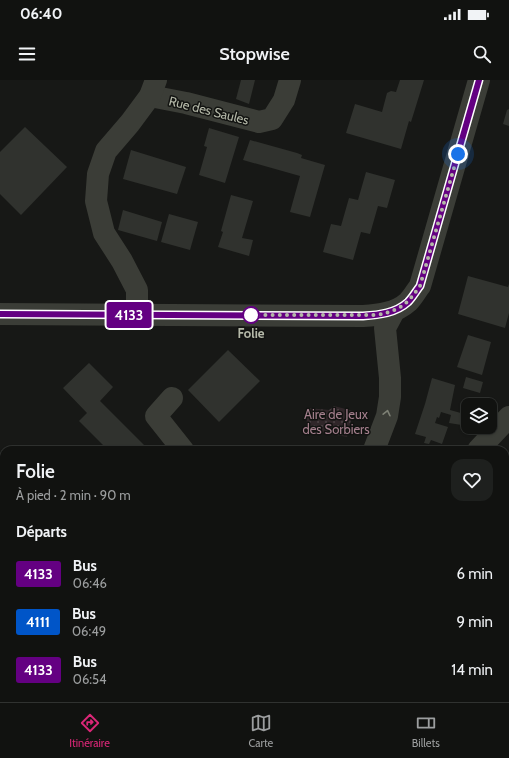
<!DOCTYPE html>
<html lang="fr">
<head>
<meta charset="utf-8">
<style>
	:root { --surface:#111210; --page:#1e201e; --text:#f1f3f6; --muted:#9c9e9f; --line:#303230; --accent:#db2777 }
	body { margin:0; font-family:Cabin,sans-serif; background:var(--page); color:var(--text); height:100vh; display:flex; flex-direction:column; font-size:15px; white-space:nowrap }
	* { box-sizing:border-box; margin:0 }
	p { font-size:13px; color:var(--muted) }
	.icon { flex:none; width:22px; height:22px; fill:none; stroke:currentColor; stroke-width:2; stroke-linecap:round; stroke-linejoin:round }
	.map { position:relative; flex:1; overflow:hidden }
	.side { position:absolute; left:0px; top:366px; width:509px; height:256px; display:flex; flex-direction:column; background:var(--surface); border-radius:12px 12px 0 0; box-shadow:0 1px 3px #0004,0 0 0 1px var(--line) }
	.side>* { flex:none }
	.badge { padding:0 8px; border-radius:3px; font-size:14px; line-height:26px }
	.controls { position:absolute; left:461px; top:318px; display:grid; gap:8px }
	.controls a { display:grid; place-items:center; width:36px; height:36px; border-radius:8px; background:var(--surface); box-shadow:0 1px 3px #0004,0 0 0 1px var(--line); font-size:20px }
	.you { position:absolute; width:20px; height:20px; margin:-10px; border:3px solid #fff; border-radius:50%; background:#1a73e8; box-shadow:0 0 0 6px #1a73e833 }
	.map>.badge { position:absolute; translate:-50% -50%; box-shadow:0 0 0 2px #fff }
	h2 { padding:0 16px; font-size:15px; line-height:36px }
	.round { display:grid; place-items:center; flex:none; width:42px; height:42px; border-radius:12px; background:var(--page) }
	.summary { display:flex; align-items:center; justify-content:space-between; height:68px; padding:0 16px }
	h1 { font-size:19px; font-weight:600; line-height:30px }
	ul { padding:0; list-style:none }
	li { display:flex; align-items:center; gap:12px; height:48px; padding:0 16px }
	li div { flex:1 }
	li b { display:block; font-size:15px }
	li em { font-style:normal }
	li .badge { min-width:44px; font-weight:700; text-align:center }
	.status { display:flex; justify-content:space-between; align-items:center; height:28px; padding:0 20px; background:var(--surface); direction:ltr }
	.status svg { height:11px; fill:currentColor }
	header { display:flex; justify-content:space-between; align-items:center; height:52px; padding:0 16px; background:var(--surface); font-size:18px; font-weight:600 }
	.menu { display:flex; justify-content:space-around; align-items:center; height:56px; border-top:1px solid var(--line); background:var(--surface); font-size:11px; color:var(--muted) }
	.menu a { display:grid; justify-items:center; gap:2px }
	.menu .current { color:var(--accent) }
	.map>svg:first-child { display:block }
</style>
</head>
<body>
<div class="status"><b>06:40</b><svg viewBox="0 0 49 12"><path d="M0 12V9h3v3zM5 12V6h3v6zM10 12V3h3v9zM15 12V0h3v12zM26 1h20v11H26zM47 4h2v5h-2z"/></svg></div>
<header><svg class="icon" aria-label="menu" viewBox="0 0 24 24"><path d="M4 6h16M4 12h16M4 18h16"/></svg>Stopwise<svg class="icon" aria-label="search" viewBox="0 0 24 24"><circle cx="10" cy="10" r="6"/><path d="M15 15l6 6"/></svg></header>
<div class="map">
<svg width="509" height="622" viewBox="0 0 509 622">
	<defs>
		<pattern id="green-dots" width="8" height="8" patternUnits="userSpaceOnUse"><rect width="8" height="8" fill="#302629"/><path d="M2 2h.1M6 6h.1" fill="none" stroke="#4c4345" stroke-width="1.8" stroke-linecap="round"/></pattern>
	</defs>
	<rect width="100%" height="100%" fill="#171816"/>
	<polygon fill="url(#green-dots)" points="334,326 353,331 347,357 306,349 308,328 329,330"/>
	<g fill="#30322e">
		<polygon points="241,0 255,0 249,24 236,19"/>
		<polygon points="400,0 424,0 411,42 409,41 401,69 346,53 355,24 382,32 387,13 391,11 396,12"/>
		<polygon points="509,29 509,46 503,44 507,30"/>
		<polygon points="25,47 67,87 21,135 0,114 0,72"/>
		<polygon points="209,48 239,57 225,103 199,95 207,67 204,66"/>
		<polygon points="250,60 297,73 302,75 301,78 325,85 310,137 290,132 300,96 243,80"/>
		<polygon points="131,70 186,87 177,114 123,99"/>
		<polygon points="366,92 395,100 387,128 378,126 370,154 361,152 353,180 323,172 331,144 341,146 349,118 358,120"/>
		<polygon points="231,115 253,121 242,158 253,160 249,176 218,167 223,152 221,151"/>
		<polygon points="123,130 162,142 157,161 118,150"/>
		<polygon points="169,134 198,142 190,170 161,162"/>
		<polygon points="468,196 508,207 509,204 509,233 505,248 458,234"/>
		<polygon points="468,255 491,262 482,295 457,287"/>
		<polygon points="228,270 260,301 219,342 188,310"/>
		<polygon points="89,283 113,307 100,321 149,370 108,370 79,341 87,333 63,308"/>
		<polygon points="466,297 483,302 480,313 463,308"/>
		<polygon points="432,298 455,305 450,330 468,335 468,346 449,343 451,335 441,332 439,338 437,337 435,343 448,347 442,364 431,360 429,364 424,363 426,357 415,354 425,324"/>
		<polygon points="0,409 4,413 4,428 0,432"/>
		<polygon points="0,518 4,521 4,569 0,565"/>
		<polygon points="25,618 39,618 43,622 21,622"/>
		<polygon points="283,618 315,618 310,622 285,622"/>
	</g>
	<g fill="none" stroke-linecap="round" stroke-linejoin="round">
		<g stroke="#3b3d37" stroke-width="22">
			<polyline points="150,16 186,23 259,42 272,39 284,20 290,0"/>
			<path d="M0 234 363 236C379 235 396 233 408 222 413 217 416 211 420 206L479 0"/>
			<polyline points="137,235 137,210 122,181 104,153 96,121 98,94 106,71 130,43 150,16 156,0"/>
			<polyline points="172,318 156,336 183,370"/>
			<polyline points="374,370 387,336 390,317 390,298 385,248 394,231"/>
			<polyline points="478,370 509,337"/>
			<polyline points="0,487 4,491"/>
			<polyline points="0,604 4,600"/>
			<polyline points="175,618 179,622"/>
			<polyline points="206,622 211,618"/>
		</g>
	</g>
	<defs><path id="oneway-chevron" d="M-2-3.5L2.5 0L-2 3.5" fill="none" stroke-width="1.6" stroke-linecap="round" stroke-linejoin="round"/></defs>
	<use stroke="#7e8175" href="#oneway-chevron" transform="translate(387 333) rotate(-77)"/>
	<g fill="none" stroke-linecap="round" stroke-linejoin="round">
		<g stroke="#fff" stroke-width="9">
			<path id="line" d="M0 234 363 236C379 235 396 233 408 222 413 217 416 211 420 206L479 0"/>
		</g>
		<use href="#line" stroke="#640082" stroke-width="6"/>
		<path stroke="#b4b8a8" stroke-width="4" stroke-dasharray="0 7.2" d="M251 235H378C402 229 406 225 420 206L458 74"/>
	</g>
	<circle fill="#fff" stroke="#640082" stroke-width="2" cx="251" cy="235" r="8"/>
	<g text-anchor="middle" stroke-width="3" stroke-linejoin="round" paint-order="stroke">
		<g font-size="13" fill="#b4b8a8" stroke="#121311">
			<text transform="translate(209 30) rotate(14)" y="5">Rue des Saules</text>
		</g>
		<g font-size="13" font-weight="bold" fill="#b4b8a8" stroke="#121311">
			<text x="251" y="258">Folie</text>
		</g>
		<g font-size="13" fill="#a37f8c" stroke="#121311">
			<text x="336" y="339">Aire de Jeux<tspan x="336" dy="15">des Sorbiers</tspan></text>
		</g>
	</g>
</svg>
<div class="controls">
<a><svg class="icon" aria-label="layers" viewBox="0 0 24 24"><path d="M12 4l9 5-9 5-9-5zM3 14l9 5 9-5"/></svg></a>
</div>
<div class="you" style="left:458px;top:74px"></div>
<b class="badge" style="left:129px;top:235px;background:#640082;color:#fff">4133</b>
<section class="side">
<div class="summary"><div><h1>Folie</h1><p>À pied · 2 min · 90 m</p></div><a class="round"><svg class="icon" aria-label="heart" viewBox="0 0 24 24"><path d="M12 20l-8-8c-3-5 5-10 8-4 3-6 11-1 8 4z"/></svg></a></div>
<h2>Départs</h2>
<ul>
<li><span class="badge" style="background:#640082;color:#fff">4133</span><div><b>Bus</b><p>06:46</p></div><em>6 min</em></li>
<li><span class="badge" style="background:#0055c8;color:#fff">4111</span><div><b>Bus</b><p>06:49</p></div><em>9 min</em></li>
<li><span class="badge" style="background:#640082;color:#fff">4133</span><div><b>Bus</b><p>06:54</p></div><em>14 min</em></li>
</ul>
</section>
</div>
<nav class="menu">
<a class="current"><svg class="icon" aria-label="directions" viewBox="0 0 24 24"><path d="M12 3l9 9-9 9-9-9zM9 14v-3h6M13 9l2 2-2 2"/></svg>Itinéraire</a>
<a><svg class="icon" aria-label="map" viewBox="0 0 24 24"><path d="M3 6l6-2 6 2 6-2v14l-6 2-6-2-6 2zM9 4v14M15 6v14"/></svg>Carte</a>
<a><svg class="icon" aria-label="tickets" viewBox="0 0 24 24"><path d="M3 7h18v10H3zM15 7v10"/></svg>Billets</a>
</nav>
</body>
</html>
